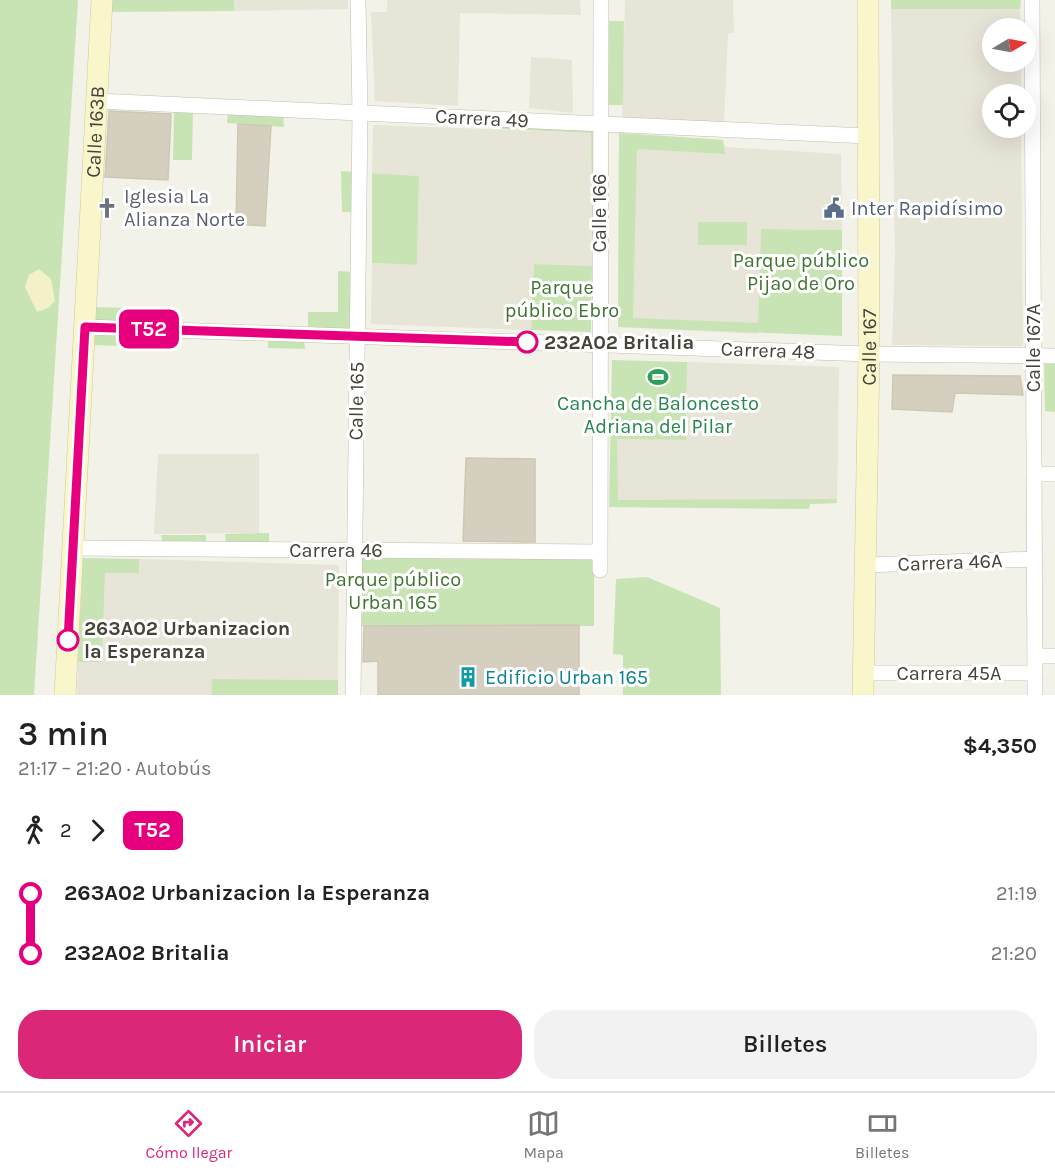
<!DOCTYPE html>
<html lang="es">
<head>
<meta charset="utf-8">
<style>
	:root { --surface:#fff; --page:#f2f2f2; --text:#222; --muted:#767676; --line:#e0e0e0; --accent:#db2777 }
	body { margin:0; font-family:Karla,sans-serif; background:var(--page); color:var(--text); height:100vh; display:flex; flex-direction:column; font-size:22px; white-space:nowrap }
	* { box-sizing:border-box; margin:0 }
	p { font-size:20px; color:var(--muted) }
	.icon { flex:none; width:33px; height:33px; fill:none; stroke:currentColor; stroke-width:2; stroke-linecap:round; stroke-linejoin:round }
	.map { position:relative; height:695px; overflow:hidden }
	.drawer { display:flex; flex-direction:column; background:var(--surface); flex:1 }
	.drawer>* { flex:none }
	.badge { padding:0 12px; border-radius:9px; font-size:21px; line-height:39px }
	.needle { width:39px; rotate:80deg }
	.controls { position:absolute; left:982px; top:18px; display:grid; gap:12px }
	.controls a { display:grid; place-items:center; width:54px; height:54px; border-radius:50%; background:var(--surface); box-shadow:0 6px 24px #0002; font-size:30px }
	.map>.badge { position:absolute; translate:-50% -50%; box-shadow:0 0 0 3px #fff }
	.legs { display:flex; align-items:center; gap:9px; height:66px; padding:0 18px; font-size:20px }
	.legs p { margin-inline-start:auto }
	.head { display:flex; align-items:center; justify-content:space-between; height:102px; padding:0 18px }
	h1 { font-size:33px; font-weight:600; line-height:45px }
	.primary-button { display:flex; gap:12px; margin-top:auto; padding:12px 18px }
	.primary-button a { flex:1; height:69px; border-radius:24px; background:var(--accent); color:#fff; font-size:24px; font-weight:600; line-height:69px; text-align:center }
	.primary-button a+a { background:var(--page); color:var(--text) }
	ul { padding:0 18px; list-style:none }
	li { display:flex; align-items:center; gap:21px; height:60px; font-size:22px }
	li i { display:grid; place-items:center; width:9px; height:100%; margin:0 8px; background:currentColor }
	li i::after { content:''; width:15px; height:15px; margin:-8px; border:4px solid; border-radius:50%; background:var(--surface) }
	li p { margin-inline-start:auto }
	li:first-child i { background:linear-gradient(#0000 50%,currentColor 0) }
	li:last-child i { background:linear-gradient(currentColor 50%,#0000 0) }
	.tabs { display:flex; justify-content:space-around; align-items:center; height:84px; border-top:2px solid var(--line); background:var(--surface); font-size:16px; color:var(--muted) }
	.tabs a { display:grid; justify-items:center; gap:3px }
	.tabs .selected { color:var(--accent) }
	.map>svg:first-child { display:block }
</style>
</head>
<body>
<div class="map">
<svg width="1055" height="695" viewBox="0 0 1055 695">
	<rect width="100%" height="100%" fill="#f3f2e9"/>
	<g fill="#e7e4d8">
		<polygon points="234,0 348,0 348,9 234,11"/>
		<polygon points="387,0 580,0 581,15 460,13 458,106 375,101 371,12 387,12"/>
		<polygon points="625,0 733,0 734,33 728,33 724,123 622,118"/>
		<polygon points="891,9 1020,9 1020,28 993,28 993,62 1021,62 1021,94 993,94 993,128 1021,128 1023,346 892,345 895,253"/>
		<polygon points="531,57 572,60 573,113 529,108"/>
		<polygon points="373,125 591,133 592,266 534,264 531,330 371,324 372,263 417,265 419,176 372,173"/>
		<polygon points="619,133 723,140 725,147 841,154 842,230 761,229 758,334 618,327"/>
		<polygon points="687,362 839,367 837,503 810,504 809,509 609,507 617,439 686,440"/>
		<polygon points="158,454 259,454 259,533 154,534"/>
		<polygon points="139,559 339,565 338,680 212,679 211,695 77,695 78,662 102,662 105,573 139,573"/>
	</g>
	<g fill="#c8e4b5">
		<polygon points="0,0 78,0 34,695 0,695"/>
		<polygon points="110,0 234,0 234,11 110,12"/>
		<polygon points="891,0 1021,0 1020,9 891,9"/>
		<polygon points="609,21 624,21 623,105 608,105"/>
		<polygon points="228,110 283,114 284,127 227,123"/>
		<polygon points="174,112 193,113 192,160 173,160"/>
		<polygon points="502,124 596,126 596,236 592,236 591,133 502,129"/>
		<polygon points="619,133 723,140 725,154 637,149 633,318 758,323 761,229 842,230 842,336 618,327"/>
		<polygon points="341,171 354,172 354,212 342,212"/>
		<polygon points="372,173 419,176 417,265 372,263"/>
		<rect x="698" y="222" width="49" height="23"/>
		<polygon points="534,264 592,266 591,332 531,330"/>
		<polygon points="338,271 355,272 354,329 308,329 308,312 338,312"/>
		<polygon points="93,307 135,308 134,325 93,323"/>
		<polygon points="92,330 123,331 123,346 92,345"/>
		<polygon points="268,336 304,337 305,349 268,348"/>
		<polygon points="612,360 687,362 686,440 617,439 618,500 837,499 837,503 810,504 809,509 609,507"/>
		<polygon points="1044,361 1055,362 1055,412 1045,411"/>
		<polygon points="269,533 269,543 226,543 225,534"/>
		<polygon points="161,535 206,535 206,543 163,543"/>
		<polygon points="357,553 594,556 594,626 356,626"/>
		<polygon points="83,558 139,559 139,573 105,573 102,662 78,662"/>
		<polygon points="647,577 720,608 721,695 623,695 623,655 613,654 616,579"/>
		<polygon points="212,679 338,680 338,695 211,695"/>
	</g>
	<polygon fill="#f4f1c8" points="39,269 51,279 55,301 48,308 37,312 25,287 29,275"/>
	<g fill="#d4cfbf" stroke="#cec8b3" stroke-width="1.5">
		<polygon points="109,111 171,114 168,180 105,177"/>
		<polygon points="238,124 271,126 265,226 236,224"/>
		<polygon points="893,375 1020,376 1023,395 955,393 952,412 892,409"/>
		<polygon points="466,458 535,459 535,542 463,541"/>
		<polygon points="579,625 579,695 378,695 378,661 363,662 364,626"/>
	</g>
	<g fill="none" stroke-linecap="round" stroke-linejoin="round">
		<g stroke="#c1bdaf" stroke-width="16">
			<g id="street">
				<polyline points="1032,0 1035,695"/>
				<polyline points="97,101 868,136"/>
				<polyline points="85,327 869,354 1055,356"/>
				<polyline points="1034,474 1055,474"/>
				<polyline points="73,548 599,552"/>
				<polyline points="865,565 1035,559"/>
				<polyline points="600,570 601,0"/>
				<polyline points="1035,656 1055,656"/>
				<polyline points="863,673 1035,673"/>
				<polyline points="353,695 360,113 358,0"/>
			</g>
		</g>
		<g stroke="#cfc99c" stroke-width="22">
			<g id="secondary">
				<path id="s1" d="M65 695 102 0"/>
				<path id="s2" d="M863 695 869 354 868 0"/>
			</g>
		</g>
		<use href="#street" stroke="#fff" stroke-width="15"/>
		<use href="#secondary" stroke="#faf6cc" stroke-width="21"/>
	</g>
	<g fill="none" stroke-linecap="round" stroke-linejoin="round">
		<g stroke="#fff" stroke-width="14">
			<polyline id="line-1" points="68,640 85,327 527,342"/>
		</g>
		<use href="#line-1" stroke="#e6007e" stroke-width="9"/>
	</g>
	<defs>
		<g id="church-bare" transform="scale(1.62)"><path d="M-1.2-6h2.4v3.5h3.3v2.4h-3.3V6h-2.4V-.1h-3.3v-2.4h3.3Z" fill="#6b7280" stroke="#fff" stroke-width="2.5" paint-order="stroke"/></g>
		<g id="civic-bare" transform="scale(1.62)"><path d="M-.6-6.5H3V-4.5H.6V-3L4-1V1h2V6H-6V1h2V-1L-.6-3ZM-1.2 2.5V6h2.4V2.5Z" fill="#5c6f8a" stroke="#fff" stroke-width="2.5" paint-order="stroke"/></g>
		<g id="stadium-bare" transform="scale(1.62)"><path d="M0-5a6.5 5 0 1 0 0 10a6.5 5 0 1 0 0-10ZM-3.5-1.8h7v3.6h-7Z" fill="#2e9e5b" stroke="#fff" stroke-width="2.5" paint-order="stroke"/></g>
		<g id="building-bare" transform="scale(1.62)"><path d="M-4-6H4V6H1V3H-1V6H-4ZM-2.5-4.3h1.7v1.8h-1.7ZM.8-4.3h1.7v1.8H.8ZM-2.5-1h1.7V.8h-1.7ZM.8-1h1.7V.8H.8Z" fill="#0f9aa8" stroke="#fff" stroke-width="2.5" paint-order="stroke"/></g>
	</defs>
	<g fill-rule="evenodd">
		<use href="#church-bare" x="107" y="208"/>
		<use href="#civic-bare" x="834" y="208"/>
		<use href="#stadium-bare" x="658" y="377"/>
		<use href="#building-bare" x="468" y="677"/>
	</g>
	<g fill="#fff" stroke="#e6007e" stroke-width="3">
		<circle cx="527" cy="342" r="10"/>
		<circle cx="68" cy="640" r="10"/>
	</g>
	<g text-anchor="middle" stroke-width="6" stroke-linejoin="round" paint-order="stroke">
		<g font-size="20" fill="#464338" stroke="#fff">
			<text transform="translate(482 118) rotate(3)" y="7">Carrera 49</text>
			<text dy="7" stroke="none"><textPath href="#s1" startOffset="564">Calle 163B</textPath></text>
			<text transform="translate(599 213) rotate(-90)" y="7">Calle 166</text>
			<text dy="7" stroke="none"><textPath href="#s2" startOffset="348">Calle 167</textPath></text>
			<text transform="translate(1033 348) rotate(-90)" y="7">Calle 167A</text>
			<text transform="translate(768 350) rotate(2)" y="7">Carrera 48</text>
			<text transform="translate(356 401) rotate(-89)" y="7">Calle 165</text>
			<text x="336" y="557">Carrera 46</text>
			<text transform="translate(950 562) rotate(-2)" y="7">Carrera 46A</text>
			<text x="949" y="680">Carrera 45A</text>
		</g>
		<g font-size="20" fill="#5b616d" stroke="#fff" text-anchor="start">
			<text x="124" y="203">Iglesia La<tspan x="124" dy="23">Alianza Norte</tspan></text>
		</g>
		<g font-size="20" fill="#4e5e75" stroke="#fff" text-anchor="start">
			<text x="851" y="215">Inter Rapidísimo</text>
		</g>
		<g font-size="20" fill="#3f7430" stroke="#fff">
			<text x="801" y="267">Parque público<tspan x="801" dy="23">Pijao de Oro</tspan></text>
			<text x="562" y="294">Parque<tspan x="562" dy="23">público Ebro</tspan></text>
			<text x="393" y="586">Parque público<tspan x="393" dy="23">Urban 165</tspan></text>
		</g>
		<g font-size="20" font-weight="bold" fill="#464338" stroke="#fff" text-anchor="start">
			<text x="544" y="349">232A02 Britalia</text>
			<text x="84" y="635">263A02 Urbanizacion<tspan x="84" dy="23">la Esperanza</tspan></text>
		</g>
		<g font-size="20" fill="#27864d" stroke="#fff">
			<text x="658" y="410">Cancha de Baloncesto<tspan x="658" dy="23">Adriana del Pilar</tspan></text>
		</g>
		<g font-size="20" fill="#0d838f" stroke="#fff" text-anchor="start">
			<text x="485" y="684">Edificio Urban 165</text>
		</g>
	</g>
</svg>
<div class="controls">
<a><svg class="needle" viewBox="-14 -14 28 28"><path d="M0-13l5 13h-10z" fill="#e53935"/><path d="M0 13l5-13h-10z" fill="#767676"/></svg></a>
<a><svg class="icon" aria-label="locate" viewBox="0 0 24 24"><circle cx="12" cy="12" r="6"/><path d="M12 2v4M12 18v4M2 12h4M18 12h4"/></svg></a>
</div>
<b class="badge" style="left:149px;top:329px;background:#e6007e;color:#fff">T52</b>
</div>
<section class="drawer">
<div class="head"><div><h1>3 min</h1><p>21:17 – 21:20 · Autobús</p></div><b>$4,350</b></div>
<div class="legs"><svg class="icon" aria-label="walk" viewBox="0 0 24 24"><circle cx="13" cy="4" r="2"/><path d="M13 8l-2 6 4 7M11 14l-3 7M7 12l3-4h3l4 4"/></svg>2<svg class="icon" aria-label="forward" viewBox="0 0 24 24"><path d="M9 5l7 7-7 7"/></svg><b class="badge" style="background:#e6007e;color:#fff">T52</b></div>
<ul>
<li><i style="color:#e6007e"></i><b>263A02 Urbanizacion la Esperanza</b><p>21:19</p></li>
<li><i style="color:#e6007e"></i><b>232A02 Britalia</b><p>21:20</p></li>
</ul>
<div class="primary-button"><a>Iniciar</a><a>Billetes</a></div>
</section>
<nav class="tabs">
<a class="selected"><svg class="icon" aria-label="directions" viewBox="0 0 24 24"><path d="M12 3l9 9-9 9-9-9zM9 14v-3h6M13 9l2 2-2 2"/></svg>Cómo llegar</a>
<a><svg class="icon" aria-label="map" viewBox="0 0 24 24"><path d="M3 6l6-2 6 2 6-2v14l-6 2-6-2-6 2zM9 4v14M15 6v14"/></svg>Mapa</a>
<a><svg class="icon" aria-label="tickets" viewBox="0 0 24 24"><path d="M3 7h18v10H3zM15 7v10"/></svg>Billetes</a>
</nav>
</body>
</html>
